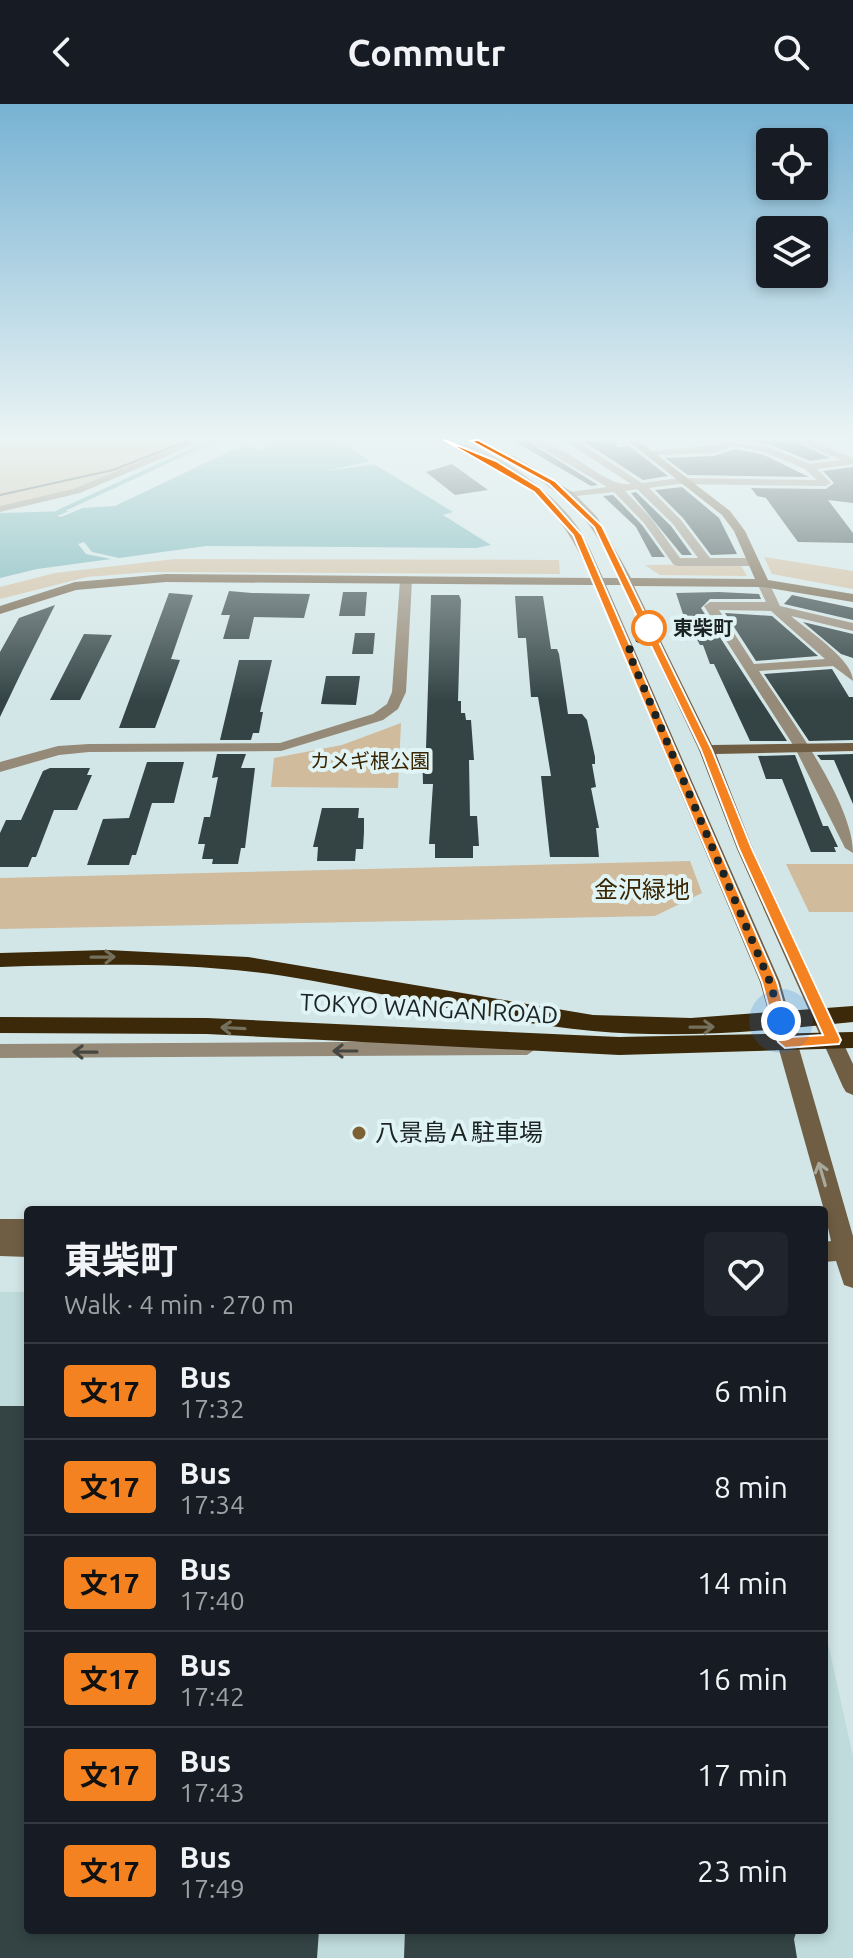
<!DOCTYPE html>
<html lang="en">
<head>
<meta charset="utf-8">
<style>
	:root { --surface:#171b24; --page:#20242c; --text:#f1f3f6; --muted:#9ea1a6; --line:#363941 }
	body { margin:0; font-family:Ubuntu,"Noto Sans JP",sans-serif; background:var(--page); color:var(--text); height:100vh; display:flex; flex-direction:column; font-size:30px; white-space:nowrap }
	* { box-sizing:border-box; margin:0 }
	p { font-size:26px; color:var(--muted) }
	.icon { flex:none; width:44px; height:44px; fill:none; stroke:currentColor; stroke-width:2; stroke-linecap:round; stroke-linejoin:round }
	.map { position:relative; flex:1; overflow:hidden }
	.panel { position:absolute; left:24px; top:1102px; width:804px; height:728px; display:flex; flex-direction:column; background:var(--surface); border-radius:8px; box-shadow:0 4px 12px #0003 }
	.panel>* { flex:none }
	.badge { padding:0 16px; border-radius:6px; font-size:28px; line-height:52px }
	.controls { position:absolute; left:756px; top:24px; display:grid; gap:16px }
	.controls a { display:grid; place-items:center; width:72px; height:72px; border-radius:8px; background:var(--surface); box-shadow:0 4px 12px #0003; font-size:40px }
	.you { position:absolute; width:40px; height:40px; margin:-20px; border:6px solid #fff; border-radius:50%; background:#1a73e8; box-shadow:0 0 0 12px #1a73e833 }
	.map>.badge { position:absolute; translate:-50% -50%; box-shadow:0 0 0 4px #fff }
	.round { display:grid; place-items:center; flex:none; width:84px; height:84px; border-radius:8px; background:var(--page) }
	.headline { display:flex; align-items:center; justify-content:space-between; height:136px; padding:0 40px }
	h1 { font-size:38px; font-weight:700; line-height:60px }
	ul { padding:0; list-style:none }
	li { display:flex; align-items:center; gap:24px; height:96px; padding:0 40px; border-top:2px solid var(--line) }
	li div { flex:1 }
	li b { display:block; font-size:30px }
	li em { font-style:normal }
	li .badge { min-width:88px; font-weight:700; text-align:center }
	header { display:flex; justify-content:space-between; align-items:center; height:104px; padding:0 40px; background:var(--surface); font-size:36px; font-weight:700 }
	.map>svg:first-child { display:block }
</style>
</head>
<body>
<header><svg class="icon" aria-label="back" viewBox="0 0 24 24"><path d="M15 5l-7 7 7 7"/></svg>Commutr<svg class="icon" aria-label="search" viewBox="0 0 24 24"><circle cx="10" cy="10" r="6"/><path d="M15 15l6 6"/></svg></header>
<div class="map">
<svg width="853" height="1854" viewBox="0 0 853 1854">
	<rect width="100%" height="100%" fill="#d3e6e7"/>
	<polygon fill="#bfdbdc" points="0,1188 28,1188 28,1826 824,1826 824,1521 853,1652 853,1854 0,1854"/>
	<g fill="#d0bb9d">
		<polygon points="0,337 191,337 73,385 0,402"/>
		<polygon points="764,453 853,467 853,485 772,470"/>
		<polygon points="175,455 559,456 560,470 149,468 87,473 0,495 0,483 55,469"/>
		<polygon points="740,460 747,472 660,471 645,461"/>
		<polygon points="401,619 398,684 271,683 274,654 342,641"/>
		<polygon points="690,757 702,789 655,812 0,825 0,774"/>
		<polygon points="786,760 853,760 853,808 809,808"/>
	</g>
	<polygon fill="#6eafb3" points="258,337 339,337 370,357 327,367 374,360 453,408 443,411 491,441 476,444 206,442 119,454 92,448 84,438 78,440 86,450 111,455 37,465 0,474 0,409 69,407 57,412 61,413 83,404 115,402 245,340 259,346 266,344"/>
	<g fill="none" stroke-linecap="round" stroke-linejoin="round">
		<polyline stroke="#6eafb3" stroke-width="4" points="58,408 212,337"/>
	</g>
	<g fill="#344445">
		<polygon points="514,337 527,337 598,381 591,382"/>
		<polygon points="583,337 616,337 617,343 629,342 668,372 643,376"/>
		<polygon points="747,337 794,337 830,354 810,357 769,340"/>
		<polygon points="735,345 764,351 809,373 688,371 665,354 714,352"/>
		<polygon points="452,360 488,386 455,391 426,368"/>
		<polygon points="853,363 853,399 828,396 853,429 853,439 798,438 766,394 757,392 751,384 826,385 834,379 823,367"/>
		<polygon points="682,383 719,414 737,450 711,451 683,414 655,386"/>
		<polygon points="636,388 671,422 692,451 682,451 631,389"/>
		<polygon points="613,391 642,421 665,453 652,453 636,423 603,392"/>
		<polygon points="229,487 252,489 310,490 304,514 254,513 249,535 223,535 230,511 221,511"/>
		<polygon points="343,488 367,488 365,512 339,512"/>
		<polygon points="719,488 759,490 761,495 710,495 701,504 787,637 750,637 714,560 710,560 703,541 700,541 683,510 676,489"/>
		<polygon points="169,489 193,491 171,555 180,556 155,624 119,624"/>
		<polygon points="431,491 459,491 461,496 458,597 461,597 461,609 465,609 466,616 471,616 474,656 469,656 470,712 477,712 479,742 473,742 473,754 435,754 435,740 429,740 433,680 423,680 422,644 426,644"/>
		<polygon points="792,491 853,504 853,516 784,500"/>
		<polygon points="515,492 543,492 551,545 557,545 559,550 568,610 582,610 587,616 595,653 595,660 592,660 596,683 591,684 599,724 596,724 599,753 550,753 541,672 551,672 538,593 531,593 526,534 518,534"/>
		<polygon points="55,501 22,567 0,613 0,548 19,514"/>
		<polygon points="725,509 772,512 818,552 756,557"/>
		<polygon points="803,518 853,530 853,554 841,550"/>
		<polygon points="355,529 375,529 373,550 352,550"/>
		<polygon points="84,530 112,531 80,596 50,596"/>
		<polygon points="239,556 272,556 260,608 263,608 259,629 253,629 251,636 220,636"/>
		<polygon points="832,565 849,593 853,593 853,636 809,637 764,570"/>
		<polygon points="326,572 360,572 356,601 321,600"/>
		<polygon points="217,650 246,650 241,664 255,664 245,744 241,744 238,760 212,760 213,755 202,755 205,740 198,740 204,713 210,713 218,673 212,674"/>
		<polygon points="853,650 853,700 834,656 821,656 817,651"/>
		<polygon points="795,651 823,722 828,722 838,743 834,743 836,748 811,748 782,675 766,675 758,652"/>
		<polygon points="147,658 184,658 174,699 152,699 136,751 132,751 129,761 87,761 103,715 129,714"/>
		<polygon points="50,664 90,664 87,671 92,671 77,706 54,706 36,753 32,753 28,763 0,763 0,729 6,716 21,716 43,667"/>
		<polygon points="322,704 359,704 358,714 364,714 364,728 363,745 356,745 355,757 317,757 318,743 313,743"/>
		<polygon points="0,1302 28,1302 28,1826 319,1826 317,1854 0,1854"/>
		<polygon points="405,1826 797,1826 794,1835 797,1854 404,1854"/>
	</g>
	<g fill="none" stroke-linecap="round" stroke-linejoin="round">
		<g fill="#958977" fill-rule="evenodd">
			<polygon points="189,337 202,337 80,389 0,408 0,402 73,385"/>
			<path d="M530 337C567 337 603 384 631 380L565 337H577L642 379 679 374 817 376 805 365 765 348 735 342 714 349 649 351 644 348 724 340 719 337 768 343 810 360 841 356 797 337H811L853 354V360L817 365 831 379 826 382 679 380 649 384 681 416 710 454H754L760 458 754 462H677L673 460 644 419 614 388 566 393 565 391 570 388 607 383ZM637 385 673 420 698 454H680L651 414 625 387Z"/>
			<polygon points="406,472 412,476 406,588 398,605 383,616 281,647 89,648 59,651 0,668 0,658 58,642 89,640 280,639 373,610 387,600 392,588 400,476"/>
			<path d="M763 475 769 479 780 502 853 519V527L791 512C810 528 853 556 853 577L833 562 759 567C788 612 853 698 853 749L845 744 795 644 704 502 710 498H766L757 479ZM719 506 771 507 825 555 754 560Z"/>
			<polygon points="527,937 537,944 527,951 0,954 0,940"/>
		</g>
		<g fill="#705e44" fill-rule="evenodd">
			<path d="M443 337C486 337 548 384 574 418 587 435 594 455 603 474H619C586 405 571 396 508 356V352H514L574 389 597 413 631 474 755 475 734 427 722 411 628 337H639L730 407 745 427 768 476 853 490V498L763 483 634 482 712 641 853 639V647L716 650 753 745 853 960V991L846 988 843 983 737 745 699 646 622 481H606L780 878 853 1132V1184L844 1181 836 1157 824 1158V1138L831 1137 824 1106 760 878 594 481 166 478 76 486 0 510V502L75 478 166 470 591 474C567 417 538 384 482 356 469 349 455 345 443 337Z"/>
			<polygon points="0,1115 28,1115 28,1153 0,1152"/>
		</g>
		<g fill="#3b2909" fill-rule="evenodd">
			<path d="M107 846 248 853 593 911 691 914 853 902V918C767 927 680 935 593 927 489 918 387 888 284 872 190 858 95 860 0 863V849Z"/>
			<polygon points="0,913 207,914 619,933 853,928 853,944 619,951 207,930 0,929"/>
		</g>
		<polyline stroke="#444e4e" stroke-width="2" points="0,391 113,366 187,337"/>
	</g>
	<defs><path id="oneway-shaft" d="M-6 0H5M1.5-3L5.5 0L1.5 3" fill="none" stroke-width="1.6" stroke-linecap="round" stroke-linejoin="round" transform="scale(2)"/></defs>
	<g stroke="#75705c">
		<use href="#oneway-shaft" transform="translate(103 853) rotate(-1)"/>
		<use href="#oneway-shaft" transform="translate(702 923) rotate(-1)"/>
		<use href="#oneway-shaft" transform="translate(233 924) rotate(-177)"/>
	</g>
	<g stroke="#464740">
		<use href="#oneway-shaft" transform="translate(345 947) rotate(180)"/>
		<use href="#oneway-shaft" transform="translate(85 948) rotate(-179)"/>
	</g>
	<use stroke="#a8a99c" href="#oneway-shaft" transform="translate(822 1070) rotate(-106)"/>
	<linearGradient id="sky" x2="0" y2="1"><stop stop-color="#77b2d3"/><stop offset="0.56" stop-color="#ebf4f4"/><stop offset="1" stop-color="#ebf4f4" stop-opacity="0"/></linearGradient>
	<rect width="853" height="597" fill="url(#sky)"/>
	<polygon fill="#f58220" stroke="#fff" stroke-width="2" points="444,336 496,357 540,384 582,431 777,878 792,933 823,931 739,745 701,646 594,423 549,380 471,337 478,336 555,377 602,422 712,646 752,745 841,936 839,940 785,944 778,938 762,878 573,431 534,388"/>
	<g fill="none" stroke-linecap="round" stroke-linejoin="round">
		<polyline stroke="#1c2323" stroke-width="8" stroke-dasharray="0 14.4" points="649,524 628,547 770,878 781,917"/>
	</g>
	<circle fill="#fff" stroke="#f58220" stroke-width="4" cx="649" cy="524" r="16"/>
	<circle fill="#7d6034" stroke="#e1f4f5" stroke-width="3" cx="359" cy="1029" r="8"/>
	<g text-anchor="middle" stroke-width="8" stroke-linejoin="round" paint-order="stroke">
		<g font-size="20" font-weight="bold" fill="#1c2323" stroke="#e1f4f5" text-anchor="start">
			<text x="673" y="531">東柴町</text>
		</g>
		<g font-size="20" fill="#392501" stroke="#e1f4f5">
			<text x="370" y="664">カメギ根公園</text>
		</g>
		<g font-size="24" fill="#392501" stroke="#e1f4f5">
			<text x="642" y="794">金沢緑地</text>
		</g>
		<g font-size="24" fill="#1c2323" stroke="#e1f4f5">
			<text transform="translate(429 905) rotate(3)" y="8">TOKYO WANGAN ROAD</text>
		</g>
		<g font-size="24" fill="#1c2323" stroke="#e1f4f5" text-anchor="start">
			<text x="375" y="1037">八景島Ａ駐車場</text>
		</g>
	</g>
</svg>
<div class="controls">
<a><svg class="icon" aria-label="locate" viewBox="0 0 24 24"><circle cx="12" cy="12" r="6"/><path d="M12 2v4M12 18v4M2 12h4M18 12h4"/></svg></a>
<a><svg class="icon" aria-label="layers" viewBox="0 0 24 24"><path d="M12 4l9 5-9 5-9-5zM3 14l9 5 9-5"/></svg></a>
</div>
<div class="you" style="left:781px;top:917px"></div>
<section class="panel">
<div class="headline"><div><h1>東柴町</h1><p>Walk · 4 min · 270 m</p></div><a class="round"><svg class="icon" aria-label="heart" viewBox="0 0 24 24"><path d="M12 20l-8-8c-3-5 5-10 8-4 3-6 11-1 8 4z"/></svg></a></div>
<ul>
<li><span class="badge" style="background:#f58220;color:#111">文17</span><div><b>Bus</b><p>17:32</p></div><em>6 min</em></li>
<li><span class="badge" style="background:#f58220;color:#111">文17</span><div><b>Bus</b><p>17:34</p></div><em>8 min</em></li>
<li><span class="badge" style="background:#f58220;color:#111">文17</span><div><b>Bus</b><p>17:40</p></div><em>14 min</em></li>
<li><span class="badge" style="background:#f58220;color:#111">文17</span><div><b>Bus</b><p>17:42</p></div><em>16 min</em></li>
<li><span class="badge" style="background:#f58220;color:#111">文17</span><div><b>Bus</b><p>17:43</p></div><em>17 min</em></li>
<li><span class="badge" style="background:#f58220;color:#111">文17</span><div><b>Bus</b><p>17:49</p></div><em>23 min</em></li>
</ul>
</section>
</div>
</body>
</html>
